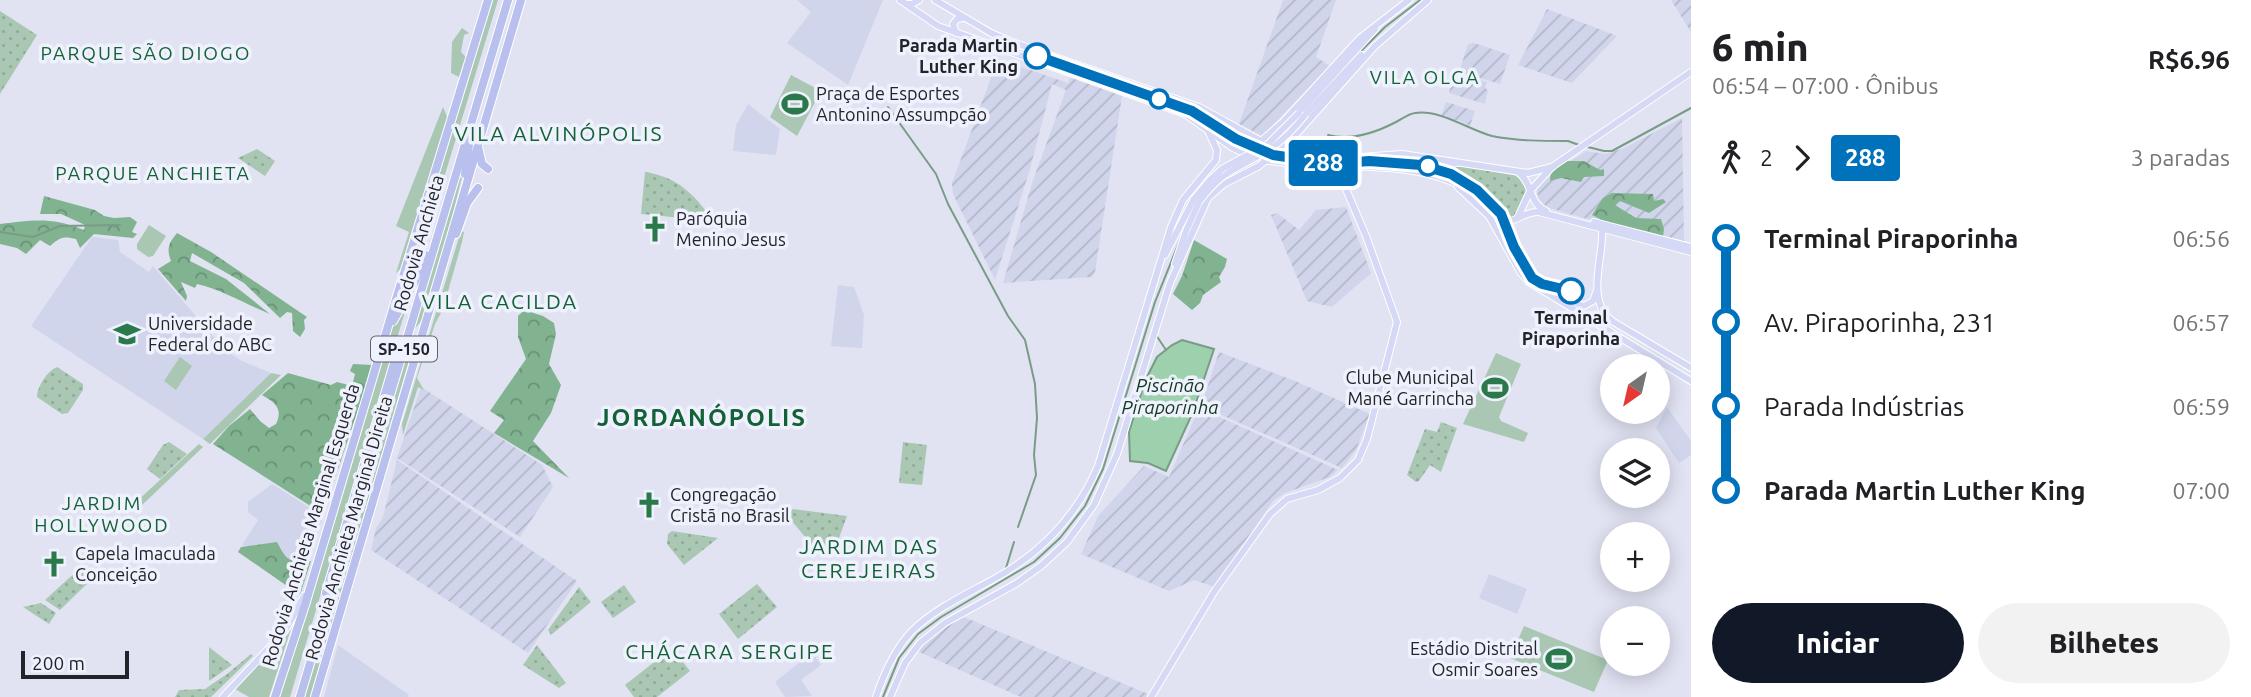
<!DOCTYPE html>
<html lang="pt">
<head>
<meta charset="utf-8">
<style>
	:root { --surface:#fff; --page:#f2f2f2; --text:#202124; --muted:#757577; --accent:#111827 }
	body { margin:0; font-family:Ubuntu,sans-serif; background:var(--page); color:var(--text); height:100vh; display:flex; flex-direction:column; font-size:26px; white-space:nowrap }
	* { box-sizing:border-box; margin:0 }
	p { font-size:23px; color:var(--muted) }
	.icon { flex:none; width:38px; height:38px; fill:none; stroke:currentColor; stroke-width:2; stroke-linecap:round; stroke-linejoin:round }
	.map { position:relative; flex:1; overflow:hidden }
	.details { display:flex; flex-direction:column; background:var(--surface); width:560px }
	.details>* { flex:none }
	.badge { padding:0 14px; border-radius:5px; font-size:24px; line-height:46px }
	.needle { width:46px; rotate:214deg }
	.tools { position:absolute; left:1600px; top:354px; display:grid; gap:14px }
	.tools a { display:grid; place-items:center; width:70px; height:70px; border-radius:50%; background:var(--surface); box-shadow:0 4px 18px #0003; font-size:35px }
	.scale { position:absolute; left:21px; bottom:18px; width:108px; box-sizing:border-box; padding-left:7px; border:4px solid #23242a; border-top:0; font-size:19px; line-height:24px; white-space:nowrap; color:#23242a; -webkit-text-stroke:5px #eff1fd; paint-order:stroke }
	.map>.badge { position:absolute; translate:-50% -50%; box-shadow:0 0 0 4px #fff }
	.legs { display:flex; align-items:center; gap:10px; height:77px; padding:0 21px; font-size:23px }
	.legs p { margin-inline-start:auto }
	.headline { display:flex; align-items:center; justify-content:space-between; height:119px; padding:0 21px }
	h1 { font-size:38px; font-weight:800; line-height:52px }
	.button { display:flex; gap:14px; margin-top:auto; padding:14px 21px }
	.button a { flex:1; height:80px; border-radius:42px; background:var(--accent); color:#fff; font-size:28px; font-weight:800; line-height:80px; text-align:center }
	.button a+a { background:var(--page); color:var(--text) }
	ul { padding:0 21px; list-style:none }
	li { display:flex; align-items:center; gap:24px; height:84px; font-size:26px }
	li i { display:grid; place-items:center; width:10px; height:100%; margin:0 9px; background:currentColor }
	li i::after { content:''; width:18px; height:18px; margin:-9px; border:5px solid; border-radius:50%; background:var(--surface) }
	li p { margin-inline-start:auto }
	li:first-child i { background:linear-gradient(#0000 50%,currentColor 0) }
	li:last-child i { background:linear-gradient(currentColor 50%,#0000 0) }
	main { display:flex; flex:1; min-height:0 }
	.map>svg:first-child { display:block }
</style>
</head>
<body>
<main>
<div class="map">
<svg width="1691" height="697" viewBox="0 0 1691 697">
	<defs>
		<pattern id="industrial-furrows" width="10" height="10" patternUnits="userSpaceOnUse" patternTransform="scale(1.75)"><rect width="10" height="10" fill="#d1d5eb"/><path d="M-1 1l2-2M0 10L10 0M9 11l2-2" fill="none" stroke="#b3b7ca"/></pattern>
		<pattern id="forest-crowns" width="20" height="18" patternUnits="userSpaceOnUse" patternTransform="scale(1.75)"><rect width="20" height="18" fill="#81b390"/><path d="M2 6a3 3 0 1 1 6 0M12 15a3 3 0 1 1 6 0" fill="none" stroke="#699176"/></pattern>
		<pattern id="park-dots" width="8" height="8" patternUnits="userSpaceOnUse" patternTransform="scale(1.75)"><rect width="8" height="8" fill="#a9c7b2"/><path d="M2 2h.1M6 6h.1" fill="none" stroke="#91ab99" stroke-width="1.8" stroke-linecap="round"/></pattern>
	</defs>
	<rect width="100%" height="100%" fill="#e1e3f3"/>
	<g fill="#d1d5eb">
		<polygon points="797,0 883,0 848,85 787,43 811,12"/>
		<polygon points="748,104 780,129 776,155 733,151 736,125"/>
		<polygon points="92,237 118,240 120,252 149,272 153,266 224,349 242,361 271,373 203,439 31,326"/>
		<polygon points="838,285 854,287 864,315 862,348 831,346"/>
		<polygon points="1667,407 1691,441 1691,455 1679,463 1656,428"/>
		<polygon points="272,484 323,516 309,558 287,559 242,545 258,520 248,512 248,502"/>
		<polygon points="1489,574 1527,589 1517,614 1479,598"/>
		<polygon points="338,645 409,695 408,697 324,697"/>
		<polygon points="809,655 814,655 821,665 801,680 812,696 785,697 775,682"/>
	</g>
	<g fill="url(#industrial-furrows)">
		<polygon points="1283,0 1336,0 1316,57 1330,66 1262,136 1239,124"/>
		<polygon points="1671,0 1691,0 1691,32"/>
		<polygon points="1547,9 1617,36 1572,83 1518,65"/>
		<polygon points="1474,43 1510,55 1500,84 1459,72 1468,44"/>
		<polygon points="998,59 1068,83 1071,76 1098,84 1122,96 1095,272 1092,277 1003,283 1032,183 1066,90 1052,84 1030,169 995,280 953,194 952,183"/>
		<polygon points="1460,74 1487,82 1485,88 1488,90 1485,104 1449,93 1451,85"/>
		<polygon points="1446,102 1475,111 1470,126 1461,121 1441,117"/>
		<polygon points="1682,118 1684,241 1665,240 1562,212 1547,207 1538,198 1537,188 1539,184 1586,151 1605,154 1624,148"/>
		<polygon points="1346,207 1371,273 1332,307 1307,301 1271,215 1277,213 1299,230 1316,210"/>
		<polygon points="1219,352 1295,381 1370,414 1356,450 1342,468 1201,406"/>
		<polygon points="421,387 542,465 553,487 520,537 397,458"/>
		<polygon points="1199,408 1338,470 1330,477 1285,493 1273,501 1214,587 1194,580 1169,591 1081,554 1098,516 1144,466 1169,477"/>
		<polygon points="397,460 577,581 528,653 371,550 376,528 383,517"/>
		<polygon points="964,617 1148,694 1146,697 1021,697 917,651 933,635 955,620"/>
	</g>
	<g fill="#a9c7b2">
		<polygon points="493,0 498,0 412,283 397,306"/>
		<polygon points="462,28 469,33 464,35 461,52 466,57 459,77 451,73 452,42"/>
		<polygon points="791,75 821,91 797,136 770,117"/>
		<polygon points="443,107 448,119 401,268 396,273 409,232 396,226"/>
		<polygon points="463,172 452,218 422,320 413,331 457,184"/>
		<polygon points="149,225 166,236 153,256 148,257 137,249 137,244"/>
		<polygon points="461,231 464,232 462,242 443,309 435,324 417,378 424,390 418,387 403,435 402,424"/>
		<polygon points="409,298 290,697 279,697 308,610 390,332 399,312"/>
		<polygon points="416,337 310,697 305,697 407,349"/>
		<polygon points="1496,353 1521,364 1499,417 1501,421 1528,433 1524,442 1463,424"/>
		<polygon points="180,357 192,366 176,390 164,381"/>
		<polygon points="271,373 281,375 210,444 203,439"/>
		<polygon points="199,444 203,447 140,507 135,503"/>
		<polygon points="1524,626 1608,660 1594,692 1510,658"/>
		<polygon points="291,629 269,697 249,697 235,689"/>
	</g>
	<g fill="url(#forest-crowns)">
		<polygon points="1564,161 1584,161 1600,170 1604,169 1604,176 1584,177 1581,182 1561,178 1550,181 1551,170"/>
		<polygon points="1612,193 1653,194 1654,201 1663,199 1666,202 1649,213 1620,201 1615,205 1636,218 1661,219 1664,229 1663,237 1604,221 1592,215 1603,198"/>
		<path d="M44 196 95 210 104 216 114 218 130 217 137 222 132 232 137 234 133 238 94 234 80 248 76 239C64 236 60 237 50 246L40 240 26 254 17 248 0 244V224C35 220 51 217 84 230L85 225 61 214H40Z"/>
		<path d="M177 233 211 252 307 317 304 320 305 329 300 337 293 331 292 313 287 312 280 318 244 283 192 253 190 261 226 279 270 314C245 304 223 290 197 284L195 288 181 282 187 296 186 301 158 269 171 261C166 248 169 243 177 233Z"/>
		<polygon points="1194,240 1227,259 1225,267 1219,277 1221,282 1203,295 1200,303 1192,310 1173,294 1182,276"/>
		<polygon points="524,310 543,316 554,323 556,334 549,364 561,385 551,413 533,441 569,478 494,433 504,420 490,411 526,359 518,337 518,316"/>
		<path d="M353 364 373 365 323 514 213 444 229 426 250 409 260 421 269 428 276 424C283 409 276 403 262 395L288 373 331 385 337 382 352 386 355 374 350 371Z"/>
		<path d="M277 542C287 561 288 562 311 561L300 595 238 552 241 547Z"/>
	</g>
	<g fill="url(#park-dots)">
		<polygon points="0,11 37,35 0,94"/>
		<polygon points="257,149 275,161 265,176 238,158"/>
		<polygon points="1396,156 1425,159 1518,176 1527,188 1518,212 1511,219 1507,219 1482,191 1429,169 1363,165 1362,161 1366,157"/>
		<path d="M645 172C678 177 695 195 713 221L641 214Z"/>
		<path d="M57 367 83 384V390L68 413 62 414 37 397C37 387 47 371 57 367Z"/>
		<polygon points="1441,422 1457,428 1441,472 1430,465 1419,481 1416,482 1407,475 1425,429 1437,432"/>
		<polygon points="169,442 187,454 160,479 147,469 163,445"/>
		<polygon points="903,442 927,445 922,485 899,483"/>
		<polygon points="793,509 847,516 839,538 819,554 787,515"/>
		<polygon points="672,531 718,538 684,565 667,544 668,534"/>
		<polygon points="81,567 95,576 60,610 45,600"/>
		<polygon points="757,584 777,607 738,639 719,614"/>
		<polygon points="624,585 636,602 613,618 601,602"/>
		<polygon points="579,587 591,602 551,635 548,630"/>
		<polygon points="41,603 56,613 49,624 23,607"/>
		<polygon points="537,645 566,683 559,688 523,665"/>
		<polygon points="209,647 232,665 209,681"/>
		<polygon points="672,648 690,671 657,697 634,697 625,685"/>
		<polygon points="251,654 253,656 211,697 175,697 179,690 205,689 227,674"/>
	</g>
	<polygon fill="#9dd0ac" stroke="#789c85" stroke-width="2" points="1182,340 1214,349 1193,412 1166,471 1148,463 1130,461 1129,432 1145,381 1157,357 1172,345"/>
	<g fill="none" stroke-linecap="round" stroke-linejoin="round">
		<g stroke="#789c85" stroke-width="2">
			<polyline points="1360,52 1385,27 1420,0"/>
			<polyline points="1340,72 1356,56"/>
			<polyline points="888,107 936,174 948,204 1008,316 1025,340 1035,384 1037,418 1034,455 1036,475 1018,527"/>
			<path d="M1328 135C1351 141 1375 133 1396 122 1402 119 1408 114 1415 113 1440 109 1469 130 1492 136 1517 141 1543 141 1568 141L1579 145"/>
			<polyline points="1588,147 1604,151 1612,151 1691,108"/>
			<polyline points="0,232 33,237 60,226 120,225"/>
			<polyline points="1156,335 1166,350"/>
			<polyline points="1006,568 1014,542"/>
			<polyline points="883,697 899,658 918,634 941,617 1034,562 1060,538 1085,506 1103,469 1155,302 1182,235"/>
		</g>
		<g stroke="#fff" stroke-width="8">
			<g id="major">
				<polyline points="900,0 938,26 1185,114 1233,148 1250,156"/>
				<polyline points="935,0 991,33 1012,42 1199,107 1270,146 1288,152 1333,159 1402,154 1528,173 1552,167"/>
				<polyline points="907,4 912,4 919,0"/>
				<polyline points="956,33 953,24 957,19 963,18"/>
				<polyline points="1299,113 1375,29"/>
				<polyline points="1306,114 1361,55"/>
				<polyline points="1261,141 1283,122 1360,38 1409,0"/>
				<path d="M1264 160C1332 173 1405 155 1467 189 1483 197 1489 214 1503 222 1516 223 1524 211 1539 212L1691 252"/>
				<path d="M1519 173C1533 184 1529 204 1546 211"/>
				<polyline points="1441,177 1445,166 1456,163"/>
				<polyline points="1458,187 1489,216 1521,273 1529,282 1691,381"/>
				<polyline points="1518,217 1530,191 1552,167 1691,72"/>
				<polyline points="1594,222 1691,247"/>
				<path d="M1602 226C1605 255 1584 300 1612 321L1691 368"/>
				<polyline points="1165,255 1194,199"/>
				<polyline points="1175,264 1186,231 1199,202"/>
				<polyline points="1563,299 1584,306 1593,301 1597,290"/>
				<polyline points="286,612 292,611 299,603"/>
				<polyline points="223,697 285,631 304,596"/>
				<path d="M876 697C884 673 894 650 912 631 934 609 967 594 994 579 1041 553 1077 516 1098 466L1171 227 1183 200 1216 160 1217 150 1209 133"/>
				<polyline points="890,697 905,663 920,643 945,623 1017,583 1041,566 1067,542 1094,505 1117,454 1170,283 1208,198 1224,184 1259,166 1292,139 1375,46 1428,0"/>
				<polyline points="1151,697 1214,592 1270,514 1287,499 1318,490 1340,478 1358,460 1367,439 1397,322 1366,236 1337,168"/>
			</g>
		</g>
		<g stroke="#fff" stroke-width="10">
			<g id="highway">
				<polyline points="478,147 482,164 488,169"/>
				<polyline points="465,174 469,145"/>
				<polyline points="456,234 467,203 478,188"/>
				<polyline points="393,321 415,282 426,255"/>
				<polyline points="326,593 396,357"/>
				<polyline points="275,697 305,605 394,306 488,0"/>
				<polyline points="300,697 508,0"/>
				<polyline points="315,697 521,0"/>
			</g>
		</g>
		<use href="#major" stroke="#d5d9f5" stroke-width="6"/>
		<use href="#highway" stroke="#b9c0ee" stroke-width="8"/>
		<g stroke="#fff" stroke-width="8" stroke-linecap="butt">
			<g id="major-bridge">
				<polyline points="1194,199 1210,180 1222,169 1268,144 1299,113"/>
				<path d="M1199 202C1223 169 1238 169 1270 149 1284 140 1295 128 1306 114"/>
			</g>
		</g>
		<use href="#major-bridge" stroke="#d5d9f5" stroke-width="6"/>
	</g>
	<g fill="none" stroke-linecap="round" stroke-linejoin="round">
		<g stroke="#fff" stroke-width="16">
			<polyline id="line-1" points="1037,56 1192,111 1236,139 1273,155 1334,164 1369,161 1421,165 1451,174 1477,190 1501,214 1514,247 1532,278 1542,284 1571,291"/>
		</g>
		<use href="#line-1" stroke="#0072bc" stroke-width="10"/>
	</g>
	<defs>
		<g id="stadium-bare" transform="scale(2.1)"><path d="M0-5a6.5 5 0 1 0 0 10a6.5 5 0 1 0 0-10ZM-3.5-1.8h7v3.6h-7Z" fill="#29794a" stroke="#eff1fd" stroke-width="2.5" paint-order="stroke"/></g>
		<g id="church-bare" transform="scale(2.1)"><path d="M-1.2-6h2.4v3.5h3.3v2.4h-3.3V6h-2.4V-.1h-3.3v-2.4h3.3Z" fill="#29794a" stroke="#eff1fd" stroke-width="2.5" paint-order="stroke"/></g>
		<g id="university-bare" transform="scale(2.1)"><path d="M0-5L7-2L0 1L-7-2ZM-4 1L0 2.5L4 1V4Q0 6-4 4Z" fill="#29794a" stroke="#eff1fd" stroke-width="2.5" paint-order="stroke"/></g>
	</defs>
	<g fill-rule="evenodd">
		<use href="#stadium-bare" x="795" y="104"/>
		<use href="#church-bare" x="655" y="229"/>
		<use href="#university-bare" x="127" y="334"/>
		<use href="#stadium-bare" x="1495" y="388"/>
		<use href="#church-bare" x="649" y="505"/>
		<use href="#church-bare" x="54" y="564"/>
		<use href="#stadium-bare" x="1559" y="659"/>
	</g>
	<g fill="#fff" stroke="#0072bc" stroke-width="3.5">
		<circle cx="1037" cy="56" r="12"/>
		<circle cx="1159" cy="99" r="9"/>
		<circle cx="1428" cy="166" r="9"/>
		<circle cx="1571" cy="291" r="12"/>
	</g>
	<g text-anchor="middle" stroke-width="7" stroke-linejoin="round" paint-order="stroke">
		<rect fill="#eff1fd" stroke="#606269" stroke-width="2" x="371" y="336.5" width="66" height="25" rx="5"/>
		<g font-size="16" font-weight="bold" fill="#23242a">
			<text x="404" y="355">SP-150</text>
		</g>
		<g font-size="18" font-weight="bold" fill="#23242a" stroke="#eff1fd" text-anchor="end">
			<text x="1018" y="52">Parada Martin<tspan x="1018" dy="21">Luther King</tspan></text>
			<text x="1571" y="324" text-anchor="middle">Terminal<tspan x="1571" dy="21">Piraporinha</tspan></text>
		</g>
		<g font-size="18" fill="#23242a" stroke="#eff1fd" text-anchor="start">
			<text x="816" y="100">Praça de Esportes<tspan x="816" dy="21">Antonino Assumpção</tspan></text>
			<text x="676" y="225">Paróquia<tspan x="676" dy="21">Menino Jesus</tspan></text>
			<text x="148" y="330">Universidade<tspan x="148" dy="21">Federal do ABC</tspan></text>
			<text x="1474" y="384" text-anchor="end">Clube Municipal<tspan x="1474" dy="21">Mané Garrincha</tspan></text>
			<text x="670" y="501">Congregação<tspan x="670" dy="21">Cristã no Brasil</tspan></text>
			<text x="75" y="560">Capela Imaculada<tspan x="75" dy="21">Conceição</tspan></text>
			<text x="1538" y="655" text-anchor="end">Estádio Distrital<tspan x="1538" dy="21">Osmir Soares</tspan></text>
		</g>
		<g font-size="18" fill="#23242a" stroke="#eff1fd">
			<text transform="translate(419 243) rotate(-74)" y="6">Rodovia Anchieta</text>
			<text transform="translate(311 525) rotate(-73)" y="6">Rodovia Anchieta Marginal Esquerda</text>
			<text transform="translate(349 528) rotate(-74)" y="6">Rodovia Anchieta Marginal Direita</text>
		</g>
		<g font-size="19" letter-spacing="2" fill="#136137" stroke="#eff1fd">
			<text x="146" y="60">PARQUE SÃO DIOGO</text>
			<text x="1425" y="84">VILA OLGA</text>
			<text x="153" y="180">PARQUE ANCHIETA</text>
			<text x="102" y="510">JARDIM<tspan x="102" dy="22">HOLLYWOOD</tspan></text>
		</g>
		<g font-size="19" font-style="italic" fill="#103720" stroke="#eff1fd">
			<text x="1170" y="392">Piscinão<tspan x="1170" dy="22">Piraporinha</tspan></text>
		</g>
		<g font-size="21" letter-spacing="2" fill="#136137" stroke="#eff1fd">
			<text x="559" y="141">VILA ALVINÓPOLIS</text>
			<text x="500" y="309">VILA CACILDA</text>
			<text x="869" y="554">JARDIM DAS<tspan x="869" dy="24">CEREJEIRAS</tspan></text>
			<text x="730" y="659">CHÁCARA SERGIPE</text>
		</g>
		<g font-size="24" font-weight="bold" letter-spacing="2" fill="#136137" stroke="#eff1fd">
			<text x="702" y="426">JORDANÓPOLIS</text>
		</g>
	</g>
</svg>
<div class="tools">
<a><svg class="needle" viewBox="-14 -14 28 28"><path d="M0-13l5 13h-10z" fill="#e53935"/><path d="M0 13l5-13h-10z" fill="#757577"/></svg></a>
<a><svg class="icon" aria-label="layers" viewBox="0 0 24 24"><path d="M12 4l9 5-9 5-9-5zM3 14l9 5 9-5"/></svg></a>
<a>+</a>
<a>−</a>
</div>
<div class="scale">200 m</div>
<b class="badge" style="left:1323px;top:163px;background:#0072bc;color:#fff">288</b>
</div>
<section class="details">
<div class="headline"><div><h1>6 min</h1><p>06:54 – 07:00 · Ônibus</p></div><b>R$6.96</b></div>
<div class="legs"><svg class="icon" aria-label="walk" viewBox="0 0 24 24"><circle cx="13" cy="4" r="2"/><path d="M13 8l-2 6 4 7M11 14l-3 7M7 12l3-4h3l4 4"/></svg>2<svg class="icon" aria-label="forward" viewBox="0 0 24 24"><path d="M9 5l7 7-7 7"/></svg><b class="badge" style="background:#0072bc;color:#fff">288</b><p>3 paradas</p></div>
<ul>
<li><i style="color:#0072bc"></i><b>Terminal Piraporinha</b><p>06:56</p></li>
<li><i style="color:#0072bc"></i><span>Av. Piraporinha, 231</span><p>06:57</p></li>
<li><i style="color:#0072bc"></i><span>Parada Indústrias</span><p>06:59</p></li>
<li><i style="color:#0072bc"></i><b>Parada Martin Luther King</b><p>07:00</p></li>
</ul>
<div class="button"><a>Iniciar</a><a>Bilhetes</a></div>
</section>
</main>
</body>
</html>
